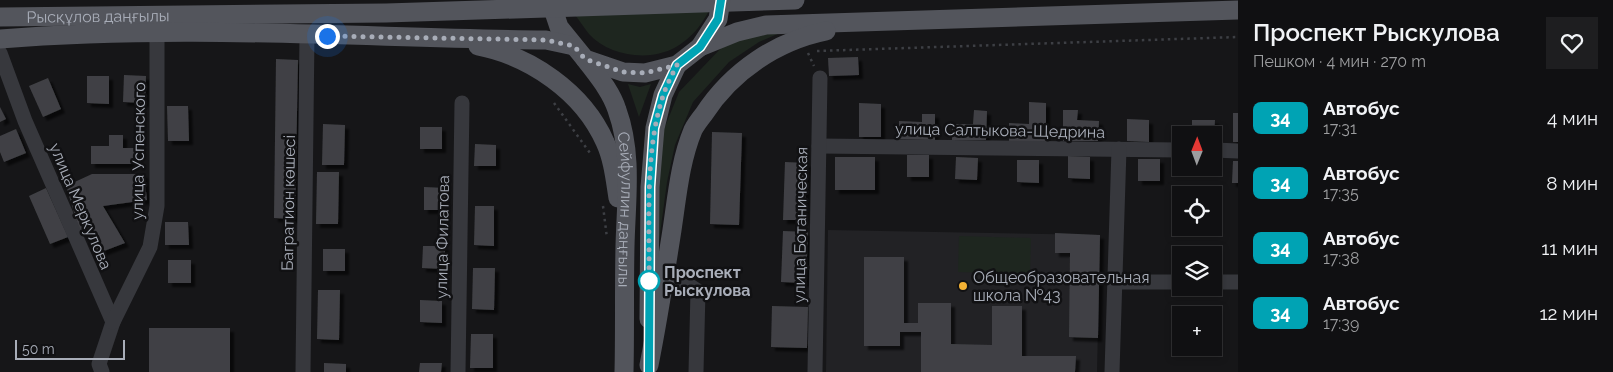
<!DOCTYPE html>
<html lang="ru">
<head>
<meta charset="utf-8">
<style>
	:root { --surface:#101012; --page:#1e1e20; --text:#f1f3f6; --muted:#9c9d9f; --line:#303032 }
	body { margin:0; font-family:Raleway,sans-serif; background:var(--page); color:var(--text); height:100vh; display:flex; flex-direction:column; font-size:19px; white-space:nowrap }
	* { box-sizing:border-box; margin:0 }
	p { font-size:16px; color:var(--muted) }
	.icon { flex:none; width:28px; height:28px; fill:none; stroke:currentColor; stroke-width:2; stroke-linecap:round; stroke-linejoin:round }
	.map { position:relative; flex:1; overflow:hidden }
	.drawer { display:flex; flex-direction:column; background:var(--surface); width:375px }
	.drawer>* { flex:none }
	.badge { padding:0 10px; border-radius:8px; font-size:18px; line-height:32px }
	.needle { width:32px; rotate:1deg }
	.buttons { position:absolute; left:1172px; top:126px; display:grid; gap:10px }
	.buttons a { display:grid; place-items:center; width:50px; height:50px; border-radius:0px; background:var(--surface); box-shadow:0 2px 8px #0003,0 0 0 1px var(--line); font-size:25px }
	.scale { position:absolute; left:15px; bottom:12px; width:110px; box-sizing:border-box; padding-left:5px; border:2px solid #a8adb8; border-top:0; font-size:14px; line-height:18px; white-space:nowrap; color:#a8adb8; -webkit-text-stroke:4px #111113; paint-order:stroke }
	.you { position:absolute; width:25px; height:25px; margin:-12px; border:4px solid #fff; border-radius:50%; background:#1a73e8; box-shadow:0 0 0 8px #1a73e833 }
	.map>.badge { position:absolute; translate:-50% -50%; box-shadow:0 0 0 2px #fff }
	.round { display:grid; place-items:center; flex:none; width:52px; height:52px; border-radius:0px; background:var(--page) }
	.head { display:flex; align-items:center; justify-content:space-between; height:85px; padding:0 15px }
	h1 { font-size:24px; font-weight:600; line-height:38px }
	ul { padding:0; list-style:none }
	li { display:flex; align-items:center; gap:15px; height:65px; padding:0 15px }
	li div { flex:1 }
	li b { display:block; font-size:19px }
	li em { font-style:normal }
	li .badge { min-width:55px; font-weight:700; text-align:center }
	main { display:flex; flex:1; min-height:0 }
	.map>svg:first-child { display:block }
</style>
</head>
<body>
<main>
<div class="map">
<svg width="1238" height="372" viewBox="0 0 1238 372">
	<defs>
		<filter id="shadow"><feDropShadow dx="4" dy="4" stdDeviation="1" flood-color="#0009"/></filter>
	</defs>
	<rect width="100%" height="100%" fill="#161618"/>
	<polygon fill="#222225" points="828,230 1100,235 1097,372 826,372"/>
	<g fill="#1e261f">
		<path d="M711 7C703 22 696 33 682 43 656 63 611 58 589 34 584 28 580 21 575 15Z"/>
		<polygon points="789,29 759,42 729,62 693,102 675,145 667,182 658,249 656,181 660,139 679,92 723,46 753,33"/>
		<polygon points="628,84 640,87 651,84 639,117"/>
		<polygon points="959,236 1031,238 1030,274 958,272"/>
	</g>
	<g fill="#404145" filter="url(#shadow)">
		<polygon points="858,57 859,75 829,76 828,58"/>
		<polygon points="276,59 298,60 295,219 274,218"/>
		<polygon points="124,75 146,76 145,103 123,102"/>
		<polygon points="87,76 109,76 109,104 87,103"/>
		<polygon points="48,78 61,109 43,117 29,86"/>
		<polygon points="1029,102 1046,103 1046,143 1009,142 1009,123 1029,124"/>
		<polygon points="859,103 881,104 881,137 859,137"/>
		<polygon points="167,106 188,106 189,141 168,141"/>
		<polygon points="0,107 6,119 0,122"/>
		<polygon points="974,110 987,111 986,140 952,140 952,124 973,124"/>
		<polygon points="1063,110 1078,110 1077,120 1099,121 1098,141 1063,141"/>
		<rect x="1233" y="113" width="5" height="29"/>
		<polygon points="922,114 935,114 935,140 899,139 899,121 922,122"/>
		<polygon points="1127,119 1149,120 1149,142 1127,141"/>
		<polygon points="1192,120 1215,120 1214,135 1192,135"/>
		<polygon points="323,124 345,125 344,165 322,165"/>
		<rect x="420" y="127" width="22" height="22"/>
		<polygon points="16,129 26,153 4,162 0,152 0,136"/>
		<polygon points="712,132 742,133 739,225 710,224"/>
		<polygon points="109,135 123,135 123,148 138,148 138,164 91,164 91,146 109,146"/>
		<polygon points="475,144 496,145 496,166 474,166"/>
		<rect x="907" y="155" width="22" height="22"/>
		<polygon points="1068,156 1090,157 1090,179 1068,178"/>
		<rect x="835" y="157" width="40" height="33"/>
		<polygon points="956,157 978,158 977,180 955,179"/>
		<rect x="1138" y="159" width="22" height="22"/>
		<polygon points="1017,160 1039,160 1039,183 1017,182"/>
		<polygon points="1233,161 1238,161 1238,183 1232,183"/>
		<polygon points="785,162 807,163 805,220 783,220"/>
		<polygon points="317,172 339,172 338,224 316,224"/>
		<polygon points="92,174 144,174 147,200 103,206 125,243 96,254 86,229 80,232 66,186"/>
		<polygon points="424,187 446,188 446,210 424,210"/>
		<polygon points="46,188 68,237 50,244 29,196"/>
		<polygon points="475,206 494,206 494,246 474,245"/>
		<polygon points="165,222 188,222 189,245 165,245"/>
		<polygon points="783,231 808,232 806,283 781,282"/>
		<polygon points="1055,233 1100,235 1098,338 1069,337 1070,253 1055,253"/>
		<polygon points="423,246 445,246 445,269 422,268"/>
		<rect x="323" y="249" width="22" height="22"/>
		<polygon points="864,257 904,257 904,323 918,323 918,303 951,303 951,344 992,345 992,306 1022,306 1022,356 1076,356 1075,372 921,372 921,332 900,332 900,346 864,346"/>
		<rect x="168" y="260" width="23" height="23"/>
		<polygon points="473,268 495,268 494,310 472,309"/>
		<polygon points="318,290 340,290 339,340 317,339"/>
		<polygon points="420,300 442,301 442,323 420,322"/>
		<polygon points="772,306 808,307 807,348 771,347"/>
		<rect x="149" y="328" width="81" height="44"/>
		<polygon points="471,334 493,334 493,368 470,368"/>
		<polygon points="324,363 346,364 346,372 324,372"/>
		<polygon points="420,363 442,363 441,372 419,372"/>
	</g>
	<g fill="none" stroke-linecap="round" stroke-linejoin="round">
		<g stroke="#3d3f44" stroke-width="2.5" stroke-dasharray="2.5 4" stroke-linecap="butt">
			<polyline points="817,51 1238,37"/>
			<polyline points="808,53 814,66"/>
			<polyline points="554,103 590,153"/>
			<polyline points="603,206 607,238"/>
		</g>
		<g stroke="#37383d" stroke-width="15">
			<polyline points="0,53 25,121 113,322 99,364 102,372"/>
			<polyline points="819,146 1181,150"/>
			<polyline points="1214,150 1238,151"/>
			<polyline points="666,273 676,277 698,291 696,372"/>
			<polyline points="1116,282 1181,282"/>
			<polyline points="1214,282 1238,282"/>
			<polyline points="113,322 150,247 157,206 157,32"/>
			<polyline points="303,372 307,35"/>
			<polyline points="458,372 462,103"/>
			<polyline points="815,372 820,78"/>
			<polyline points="1112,372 1119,149"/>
		</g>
		<g stroke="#53555c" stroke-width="19">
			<polyline points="550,0 559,27 585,59 623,72 645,73 677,65 700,47 737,32 766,25 1238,10"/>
			<path id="s1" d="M0 17 386 13 795 0"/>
			<path d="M0 39C181 24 364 38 546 40L574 46"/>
			<path d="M478 46C530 56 583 92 605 142 613 159 615 179 618 198"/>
			<polyline points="700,47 718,19 721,0"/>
			<path id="s2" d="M585 59C597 75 611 91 617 110 633 154 626 201 625 246 624 288 625 330 624 372"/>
			<polyline points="649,319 650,187 655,128 663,95 677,65"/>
			<path d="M649 365C658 320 665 275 672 230 677 197 680 161 693 130 696 124 700 119 704 114 732 71 777 41 826 31"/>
		</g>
	</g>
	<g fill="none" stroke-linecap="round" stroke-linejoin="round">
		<g stroke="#fff" stroke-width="11">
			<polyline id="line" points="649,372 650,187 654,128 663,95 677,65 700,47 718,19 721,0"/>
		</g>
		<use href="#line" stroke="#00a3b4" stroke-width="8"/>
		<path stroke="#a8adb8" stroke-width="5" stroke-dasharray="0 9" d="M327 36 546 40 574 46 585 59 623 72 645 73 677 65C672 75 666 86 663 96 644 153 650 226 649 286V281"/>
	</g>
	<circle fill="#fff" stroke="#00a3b4" stroke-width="2.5" cx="649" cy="281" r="10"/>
	<circle fill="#f2b134" stroke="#111113" stroke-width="2" cx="963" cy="286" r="5"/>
	<g text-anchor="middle" stroke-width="5" stroke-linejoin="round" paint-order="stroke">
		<g font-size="16" fill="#a8adb8" stroke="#111113">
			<text dy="6" stroke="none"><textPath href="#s1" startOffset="98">Рысқұлов даңғылы</textPath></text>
			<text transform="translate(1000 130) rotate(1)" y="6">улица Салтыкова-Щедрина</text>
			<text transform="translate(138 151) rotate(-89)" y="6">улица Успенского</text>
			<text transform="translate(288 203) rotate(-89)" y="6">Багратион көшесі</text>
			<text transform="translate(81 206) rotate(67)" y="6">улица Меркулова</text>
			<text dy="6" stroke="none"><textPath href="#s2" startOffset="161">Сейфуллин даңғылы</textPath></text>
			<text transform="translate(800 225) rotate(-89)" y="6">улица Ботаническая</text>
			<text transform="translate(442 237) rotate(-89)" y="6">улица Филатова</text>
		</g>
		<g font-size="16" font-weight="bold" fill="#a8adb8" stroke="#111113" text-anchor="start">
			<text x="664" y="278">Проспект<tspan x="664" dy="18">Рыскулова</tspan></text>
		</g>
		<g font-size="16" fill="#a8adb8" stroke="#111113" text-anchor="start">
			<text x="973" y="283">Общеобразовательная<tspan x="973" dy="18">школа №43</tspan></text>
		</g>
	</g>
</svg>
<div class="buttons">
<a><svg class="needle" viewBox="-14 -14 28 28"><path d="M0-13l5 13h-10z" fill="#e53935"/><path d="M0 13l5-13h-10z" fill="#9c9d9f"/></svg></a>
<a><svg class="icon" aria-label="locate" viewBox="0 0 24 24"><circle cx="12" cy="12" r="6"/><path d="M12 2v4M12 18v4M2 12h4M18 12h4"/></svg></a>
<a><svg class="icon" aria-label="layers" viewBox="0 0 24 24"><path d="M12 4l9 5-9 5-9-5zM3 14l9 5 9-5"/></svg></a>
<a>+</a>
</div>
<div class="scale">50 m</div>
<div class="you" style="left:327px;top:36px"></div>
</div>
<section class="drawer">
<div class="head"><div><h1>Проспект Рыскулова</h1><p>Пешком · 4 мин · 270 m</p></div><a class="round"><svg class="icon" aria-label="heart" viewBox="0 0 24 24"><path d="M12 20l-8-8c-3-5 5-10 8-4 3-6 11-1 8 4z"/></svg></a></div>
<ul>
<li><span class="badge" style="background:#00a3b4;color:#fff">34</span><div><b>Автобус</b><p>17:31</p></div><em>4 мин</em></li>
<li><span class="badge" style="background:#00a3b4;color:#fff">34</span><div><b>Автобус</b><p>17:35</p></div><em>8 мин</em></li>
<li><span class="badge" style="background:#00a3b4;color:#fff">34</span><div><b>Автобус</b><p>17:38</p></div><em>11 мин</em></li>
<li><span class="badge" style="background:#00a3b4;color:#fff">34</span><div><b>Автобус</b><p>17:39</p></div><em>12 мин</em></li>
</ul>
</section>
</main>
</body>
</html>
